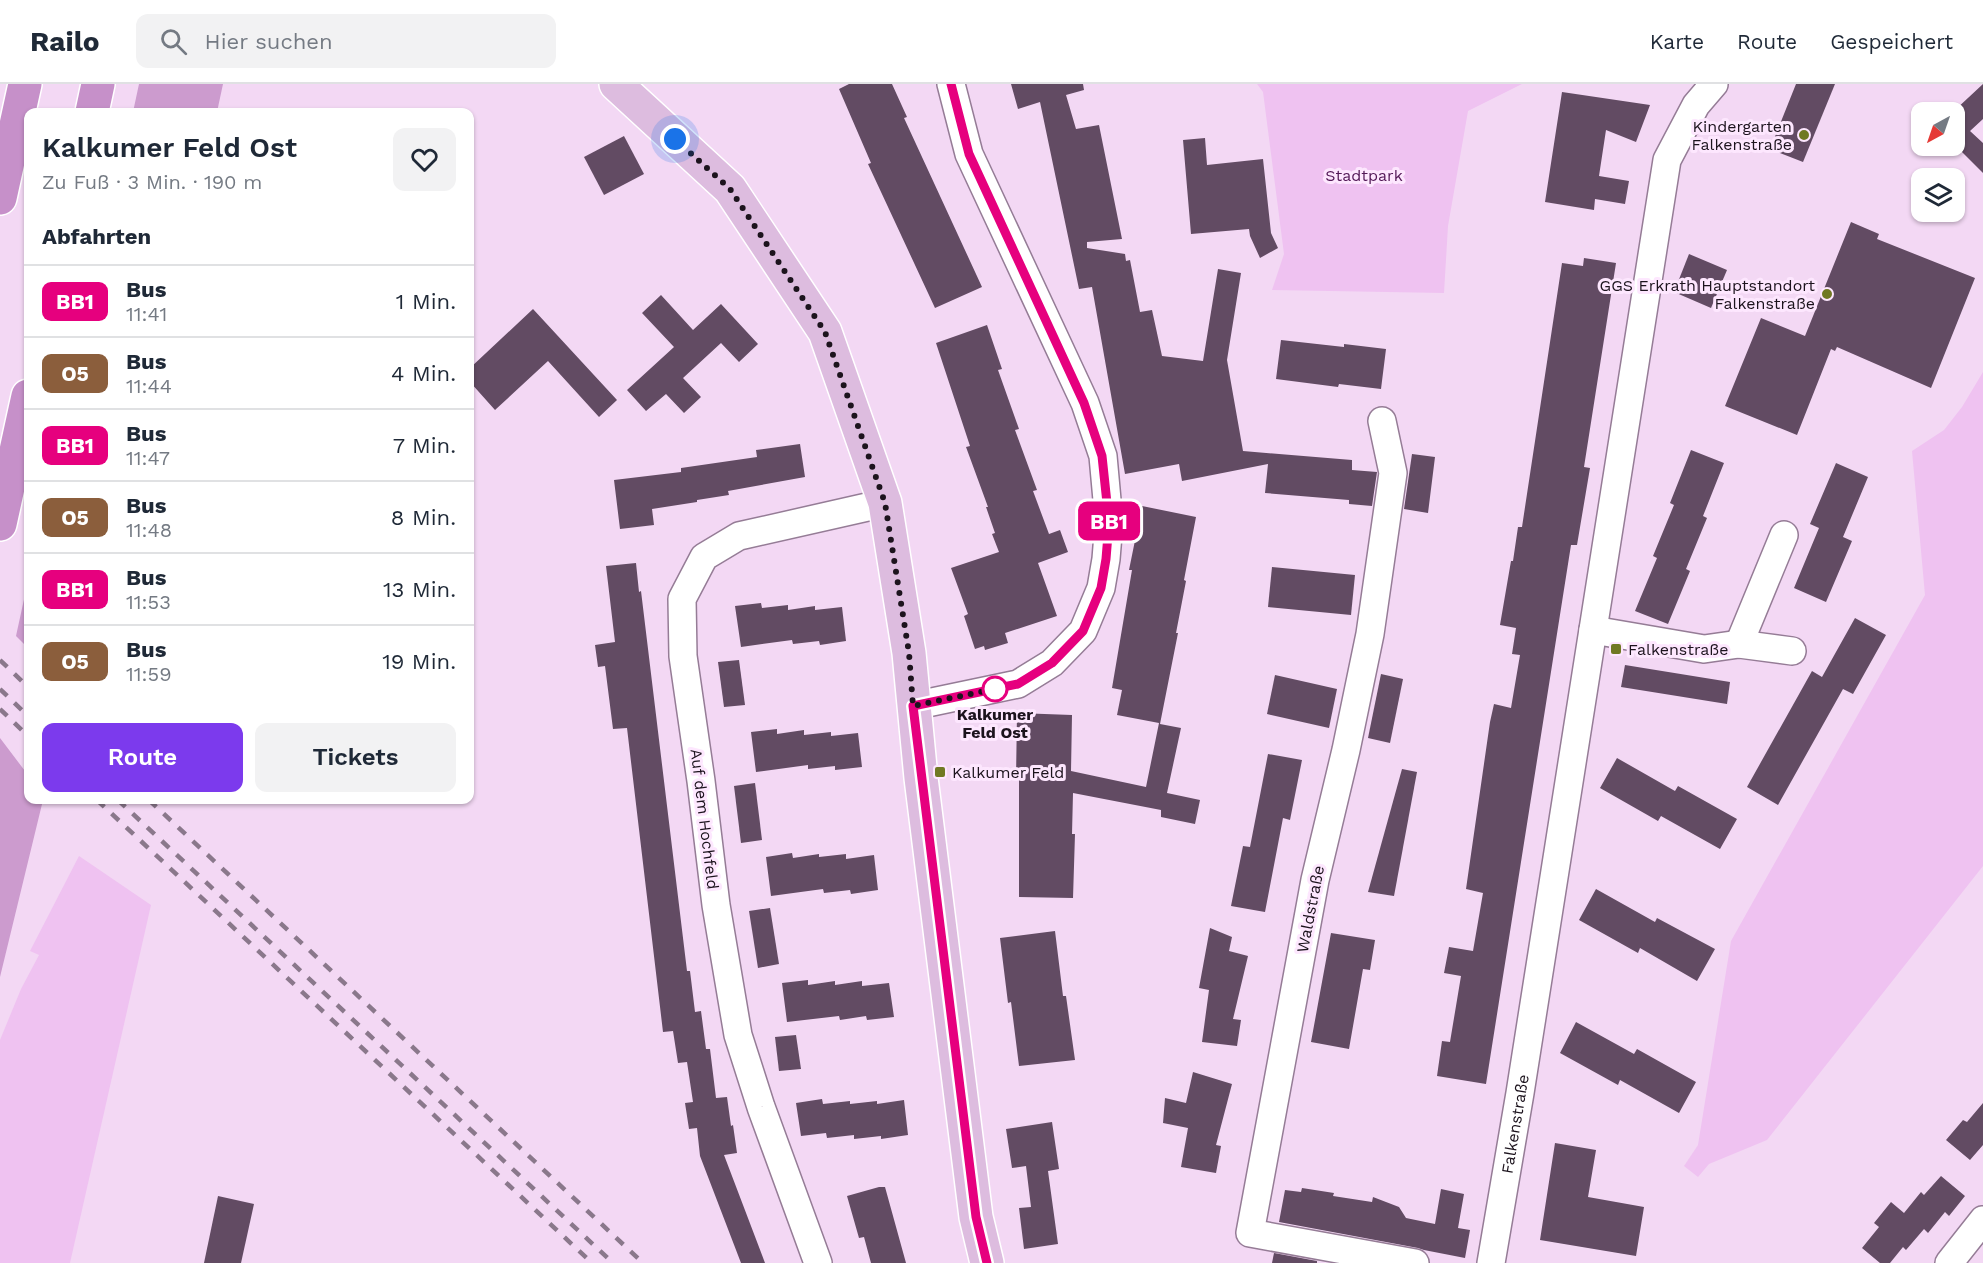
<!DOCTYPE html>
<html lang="de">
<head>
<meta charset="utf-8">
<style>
	:root { --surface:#fff; --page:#f2f2f3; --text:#1f2937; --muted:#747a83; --line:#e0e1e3; --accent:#7c3aed }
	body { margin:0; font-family:"Work Sans",sans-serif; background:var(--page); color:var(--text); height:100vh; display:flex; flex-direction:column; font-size:22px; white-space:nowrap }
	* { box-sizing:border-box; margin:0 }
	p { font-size:20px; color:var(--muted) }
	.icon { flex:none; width:33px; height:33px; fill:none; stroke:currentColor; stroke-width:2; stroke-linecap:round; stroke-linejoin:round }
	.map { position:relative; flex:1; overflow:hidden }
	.panel { position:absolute; left:24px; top:24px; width:450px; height:696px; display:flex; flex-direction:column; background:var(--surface); border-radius:12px; box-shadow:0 2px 4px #0004 }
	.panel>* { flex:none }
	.badge { padding:0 12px; border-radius:9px; font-size:21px; line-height:39px }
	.needle { width:39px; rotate:220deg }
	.tools { position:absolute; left:1911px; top:18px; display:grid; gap:12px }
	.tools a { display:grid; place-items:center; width:54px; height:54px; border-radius:12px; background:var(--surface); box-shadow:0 2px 4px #0004; font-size:30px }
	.you { position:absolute; width:30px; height:30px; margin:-15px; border:4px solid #fff; border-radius:50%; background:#1a73e8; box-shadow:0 0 0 9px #1a73e833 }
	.map>.badge { position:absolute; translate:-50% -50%; box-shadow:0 0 0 3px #fff }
	h2 { padding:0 18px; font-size:22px; line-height:54px }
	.round { display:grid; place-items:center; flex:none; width:63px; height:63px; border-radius:12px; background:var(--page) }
	.headline { display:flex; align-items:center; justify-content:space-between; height:102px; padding:0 18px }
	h1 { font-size:28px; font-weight:600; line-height:45px }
	.primary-button { display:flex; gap:12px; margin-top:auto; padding:12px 18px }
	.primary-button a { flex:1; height:69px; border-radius:12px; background:var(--accent); color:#fff; font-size:24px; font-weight:600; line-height:69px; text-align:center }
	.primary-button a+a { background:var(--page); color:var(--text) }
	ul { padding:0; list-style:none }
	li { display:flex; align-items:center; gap:18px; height:72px; padding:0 18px; border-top:2px solid var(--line) }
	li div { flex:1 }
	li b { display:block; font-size:22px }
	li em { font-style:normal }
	li .badge { min-width:66px; font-weight:700; text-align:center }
	header { display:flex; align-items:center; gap:36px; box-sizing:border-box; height:84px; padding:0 30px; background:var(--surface); border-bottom:2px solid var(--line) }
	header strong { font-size:28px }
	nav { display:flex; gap:33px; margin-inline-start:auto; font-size:21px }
	.search { width:420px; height:54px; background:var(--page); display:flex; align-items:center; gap:15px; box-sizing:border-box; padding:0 21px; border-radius:12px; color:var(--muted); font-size:22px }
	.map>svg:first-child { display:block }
</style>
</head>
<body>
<header>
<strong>Railo</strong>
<div class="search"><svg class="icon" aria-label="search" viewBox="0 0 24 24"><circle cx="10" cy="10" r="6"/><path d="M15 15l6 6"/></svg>Hier suchen</div>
<nav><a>Karte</a><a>Route</a><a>Gespeichert</a></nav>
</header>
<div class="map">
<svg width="1983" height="1179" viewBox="0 0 1983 1179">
	<rect width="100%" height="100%" fill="#f3d8f4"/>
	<g fill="#efc2f1">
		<polygon points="1257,0 1522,0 1468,27 1448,142 1444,209 1272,206 1284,170 1263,8"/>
		<polygon points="1983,288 1983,782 1767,1056 1709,1080 1698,1093 1684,1082 1698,1061 1731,857 1925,511 1912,367 1944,346 1962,323"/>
		<polygon points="79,772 151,821 70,1179 0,1179 0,956 21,905 39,871 30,867"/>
	</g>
	<g fill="#cc9bce">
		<polygon points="139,0 223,0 217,28 133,28"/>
		<polygon points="28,497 28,564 16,552"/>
		<polygon points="0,654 28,691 28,716 43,716 0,893"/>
	</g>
	<g fill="#624b63">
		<polygon points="849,0 892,0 907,33 904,34 982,203 935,224 868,80 871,79 839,5"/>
		<polygon points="1011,0 1083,0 1084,6 1066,11 1076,45 1099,41 1122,155 1087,158 1087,164 1125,170 1126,177 1130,176 1140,228 1152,226 1162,272 1203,277 1218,185 1241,189 1227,276 1243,367 1352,376 1352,386 1377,388 1372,422 1349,420 1349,416 1265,409 1268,380 1182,397 1179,380 1125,390 1092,203 1079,205 1040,18 1018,25"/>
		<polygon points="1796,0 1835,0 1803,78 1770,65"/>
		<polygon points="1983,0 1983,35 1970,47 1983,59 1983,89 1956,62 1954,63 1954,27"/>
		<polygon points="1562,8 1650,21 1636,58 1606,46 1599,92 1629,97 1625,120 1595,115 1594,126 1545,118"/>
		<polygon points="624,52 644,90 604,111 584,73"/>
		<polygon points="1205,54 1207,81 1263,75 1271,149 1278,164 1260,174 1250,152 1249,145 1191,150 1183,56"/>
		<polygon points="1851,138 1879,150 1877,155 1975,194 1931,304 1837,263 1835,267 1831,265 1797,351 1725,322 1761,234 1805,252"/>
		<polygon points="1689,170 1727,186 1711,224 1674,208"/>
		<polygon points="1584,174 1616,179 1584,383 1590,384 1577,461 1571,461 1486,1000 1437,992 1442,957 1450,958 1461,892 1444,889 1449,863 1473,867 1483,809 1466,805 1490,638 1494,620 1511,624 1520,571 1512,570 1516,544 1500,541 1511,477 1513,477 1518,443 1522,443 1562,179 1583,182"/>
		<polygon points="661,211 693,246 721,220 758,260 739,278 721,259 683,294 701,313 684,329 666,310 646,327 627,306 674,263 642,229"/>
		<polygon points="533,225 617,316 599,333 548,277 495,326 470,298 470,284"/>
		<polygon points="987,241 1002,285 998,286 1019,345 1015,346 1037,406 1033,407 1049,450 1060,446 1068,468 1038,479 1057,532 1005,549 1008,559 985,566 984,562 975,565 964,532 968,530 951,484 999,468 992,450 995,449 986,423 988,423 966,363 970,362 936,259"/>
		<polygon points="1281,256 1344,263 1344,260 1386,265 1381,305 1339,300 1338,303 1276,295"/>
		<polygon points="800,360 805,393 728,407 729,411 697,416 697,418 652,425 654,441 620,445 614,396 681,388 681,384 757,373 756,366"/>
		<polygon points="1691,366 1724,379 1703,432 1707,434 1686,485 1690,487 1668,540 1635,527 1657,474 1653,472 1674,421 1670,419"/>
		<polygon points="1412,370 1435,373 1428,429 1404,425"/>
		<polygon points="1836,379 1868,393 1843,453 1852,457 1826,518 1794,504 1819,444 1810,440"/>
		<polygon points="1142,422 1196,433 1184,496 1186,497 1176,549 1178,549 1160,640 1181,644 1167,709 1200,716 1195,740 1161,733 1161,726 1073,709 1072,750 1075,750 1073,814 1019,813 1019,695 1016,695 1017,629 1072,631 1071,687 1146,703 1159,639 1117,631 1122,606 1112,604 1132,486 1129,486"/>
		<polygon points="636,479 639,508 641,507 687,887 690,887 695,928 701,927 706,965 710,965 716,1014 727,1013 731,1042 733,1041 737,1069 724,1071 765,1179 741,1179 700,1072 697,1044 689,1045 685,1019 693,1018 687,978 678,979 673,947 663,948 627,644 613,645 605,582 598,583 595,561 615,558 606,482"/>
		<polygon points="1272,483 1355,491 1351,531 1268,523"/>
		<polygon points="761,519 762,524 788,521 788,526 815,522 815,526 842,523 846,557 820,561 819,557 793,560 792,556 741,563 735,522"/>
		<polygon points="1855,534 1886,551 1853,610 1843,605 1778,721 1747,703 1812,587 1822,593"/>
		<polygon points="739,576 745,621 724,623 718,578"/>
		<polygon points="1625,581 1730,598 1727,620 1621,603"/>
		<polygon points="1381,590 1403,595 1390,659 1368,654"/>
		<polygon points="1275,591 1337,605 1329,644 1267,630"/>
		<polygon points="777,645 777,650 804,646 804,651 831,648 831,652 858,649 862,683 835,686 835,682 808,685 808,681 756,688 751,648"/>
		<polygon points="1268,670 1302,676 1290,736 1283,734 1265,828 1231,822 1243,762 1250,763"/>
		<polygon points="1617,674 1675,707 1678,702 1737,735 1720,765 1661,732 1658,737 1600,704"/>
		<polygon points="1402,685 1417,688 1394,812 1368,808"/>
		<polygon points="755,699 762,756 741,759 734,702"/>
		<polygon points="792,769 793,774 819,770 819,773 846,770 846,775 874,771 878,806 851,810 850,806 824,809 823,805 771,812 766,773"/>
		<polygon points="1596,805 1655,838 1657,834 1715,865 1697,897 1640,864 1638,869 1579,836"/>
		<polygon points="770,824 779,880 758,884 749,827"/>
		<polygon points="1210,844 1232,853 1229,867 1248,872 1233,935 1241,936 1237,962 1202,958 1209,906 1199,904"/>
		<polygon points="1055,847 1063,912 1066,912 1075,976 1019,982 1011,918 1008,919 1000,854"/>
		<polygon points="1331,849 1375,856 1370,886 1363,885 1349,965 1311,958"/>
		<polygon points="808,896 808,901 835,897 835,901 862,897 862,902 889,899 894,933 867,936 866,932 840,936 839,932 787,938 782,899"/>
		<polygon points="1576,938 1634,970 1637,965 1696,998 1679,1029 1620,996 1618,1001 1560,969"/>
		<polygon points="796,951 801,985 779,987 775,953"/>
		<polygon points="1193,988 1232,1000 1216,1061 1221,1062 1216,1089 1181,1083 1188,1044 1163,1039 1165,1014 1186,1019"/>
		<polygon points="822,1015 823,1020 850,1017 850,1020 877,1017 877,1020 904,1016 908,1051 881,1055 881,1052 854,1055 854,1051 827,1054 826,1049 801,1052 796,1019"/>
		<polygon points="1983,1019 1983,1061 1970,1076 1946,1056 1963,1036 1967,1038"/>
		<polygon points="1052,1038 1059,1085 1048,1087 1058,1160 1024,1165 1019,1124 1031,1123 1026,1082 1012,1084 1006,1045"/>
		<polygon points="1555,1059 1596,1066 1588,1113 1644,1123 1636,1172 1540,1156"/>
		<polygon points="1941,1092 1965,1112 1949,1132 1945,1128 1928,1149 1924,1145 1906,1166 1903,1163 1890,1179 1880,1179 1862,1164 1879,1143 1874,1139 1891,1118 1904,1129 1921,1108 1924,1111"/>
		<polygon points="879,1103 885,1103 906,1179 871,1179 864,1153 859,1154 847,1112"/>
		<polygon points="1302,1104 1334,1109 1333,1112 1372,1118 1373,1113 1399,1123 1406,1134 1435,1140 1441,1105 1464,1110 1458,1144 1470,1146 1465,1174 1424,1166 1418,1164 1279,1138 1285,1106 1301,1108"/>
		<polygon points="218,1112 254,1120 241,1179 204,1179"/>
		<polygon points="1274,1169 1317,1177 1317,1179 1272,1179"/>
	</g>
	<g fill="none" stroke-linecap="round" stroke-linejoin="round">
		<g stroke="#957c96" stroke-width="30">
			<g id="minor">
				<polyline points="1382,337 1393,389 1370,550 1346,666 1315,796 1250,1149 1415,1179"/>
				<polyline points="1593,546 1704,565 1739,560 1792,567"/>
				<polyline points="1739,560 1784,451"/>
				<polyline points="913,622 1018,600 1052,579 1083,547 1101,504 1106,475 1109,438 1103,372 1085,319 969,70 951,0"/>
				<polyline points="818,1179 761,1023 738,951 716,821 701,697 683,572 682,515 704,473 739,452 885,419"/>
				<path id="s1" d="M1491 1179 1520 1009 1667 76 1696 21 1714 0"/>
				<polyline points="1949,1179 1983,1136"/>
			</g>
		</g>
		<g stroke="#fff" stroke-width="36">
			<polyline id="major" points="616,0 730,105 825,248 885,419 909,569 921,694 976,1133 987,1179"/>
		</g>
		<g stroke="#fff" stroke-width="36">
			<g id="highway">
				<polyline points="92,28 98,0"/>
				<polyline points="0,114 25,0"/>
				<polyline points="0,440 28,312"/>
			</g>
		</g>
		<use href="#minor" stroke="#fff" stroke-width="27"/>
		<use href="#major" stroke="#ddbcdf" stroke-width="33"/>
		<use href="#highway" stroke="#c690c9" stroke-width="33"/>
		<g stroke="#8a788b" stroke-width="4.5" stroke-dasharray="10 10" stroke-linecap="butt">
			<polyline points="0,576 28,603"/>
			<polyline points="0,605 28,632"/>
			<polyline points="0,625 28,652"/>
			<polyline points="97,716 592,1179"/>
			<polyline points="118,716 613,1179"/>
			<polyline points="149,716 643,1179"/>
		</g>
	</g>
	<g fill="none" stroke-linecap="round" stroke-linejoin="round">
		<g stroke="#fff" stroke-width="14">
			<polyline id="line" points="951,0 969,70 1084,319 1102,372 1109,438 1106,475 1101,504 1083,547 1052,579 1018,600 913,622 976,1133 987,1179"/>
		</g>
		<use href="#line" stroke="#e6007e" stroke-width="9"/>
		<polyline stroke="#1c131d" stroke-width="6" stroke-dasharray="0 10.8" points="675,55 730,105 825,248 885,419 909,569 913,622 999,604 995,605"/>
	</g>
	<g fill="#707923" stroke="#fde7fe" stroke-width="2">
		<circle cx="1804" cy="51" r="6"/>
		<circle cx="1827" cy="210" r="6"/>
		<rect x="1610" y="559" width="12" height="12" rx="3"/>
		<rect x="934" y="682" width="12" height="12" rx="3"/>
	</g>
	<circle fill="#fff" stroke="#e6007e" stroke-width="3" cx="995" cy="605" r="12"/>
	<g text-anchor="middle" stroke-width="6" stroke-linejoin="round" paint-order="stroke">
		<g font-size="16" fill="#1c131d" stroke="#fde7fe" text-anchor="end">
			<text x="1792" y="48">Kindergarten<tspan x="1792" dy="18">Falkenstraße</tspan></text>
			<text x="1815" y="207">GGS Erkrath Hauptstandort<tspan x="1815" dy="18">Falkenstraße</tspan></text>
			<text x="1628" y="571" text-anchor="start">Falkenstraße</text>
			<text x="952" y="694" text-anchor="start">Kalkumer Feld</text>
		</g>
		<g font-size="16" fill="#521756" stroke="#fde7fe">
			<text x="1364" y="97">Stadtpark</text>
		</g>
		<g font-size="16" font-weight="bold" fill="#1c131d" stroke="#fde7fe">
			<text x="995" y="636">Kalkumer<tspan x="995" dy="18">Feld Ost</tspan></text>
		</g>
		<g font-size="16" fill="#1c131d" stroke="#fde7fe">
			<text transform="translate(705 735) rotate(83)" y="6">Auf dem Hochfeld</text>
			<text transform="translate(1310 825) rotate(-79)" y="6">Waldstraße</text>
			<text dy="6" stroke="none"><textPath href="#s1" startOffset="141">Falkenstraße</textPath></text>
		</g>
	</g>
</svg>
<div class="tools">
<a><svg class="needle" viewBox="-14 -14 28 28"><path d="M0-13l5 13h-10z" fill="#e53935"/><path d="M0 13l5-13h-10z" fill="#747a83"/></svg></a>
<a><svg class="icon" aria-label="layers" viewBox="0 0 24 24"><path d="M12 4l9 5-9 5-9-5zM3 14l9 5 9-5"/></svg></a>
</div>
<div class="you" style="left:675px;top:55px"></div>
<b class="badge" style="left:1109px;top:437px;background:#e6007e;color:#fff">BB1</b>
<section class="panel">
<div class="headline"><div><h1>Kalkumer Feld Ost</h1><p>Zu Fuß · 3 Min. · 190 m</p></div><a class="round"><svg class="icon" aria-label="heart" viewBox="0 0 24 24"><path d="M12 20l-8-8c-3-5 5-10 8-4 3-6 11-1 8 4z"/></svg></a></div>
<h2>Abfahrten</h2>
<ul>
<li><span class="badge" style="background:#e6007e;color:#fff">BB1</span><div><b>Bus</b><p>11:41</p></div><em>1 Min.</em></li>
<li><span class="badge" style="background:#8b5e3c;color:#fff">O5</span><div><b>Bus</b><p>11:44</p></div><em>4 Min.</em></li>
<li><span class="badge" style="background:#e6007e;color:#fff">BB1</span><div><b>Bus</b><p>11:47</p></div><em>7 Min.</em></li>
<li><span class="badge" style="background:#8b5e3c;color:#fff">O5</span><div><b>Bus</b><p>11:48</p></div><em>8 Min.</em></li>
<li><span class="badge" style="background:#e6007e;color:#fff">BB1</span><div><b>Bus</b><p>11:53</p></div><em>13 Min.</em></li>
<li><span class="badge" style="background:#8b5e3c;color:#fff">O5</span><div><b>Bus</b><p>11:59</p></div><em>19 Min.</em></li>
</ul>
<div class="primary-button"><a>Route</a><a>Tickets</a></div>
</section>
</div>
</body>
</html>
